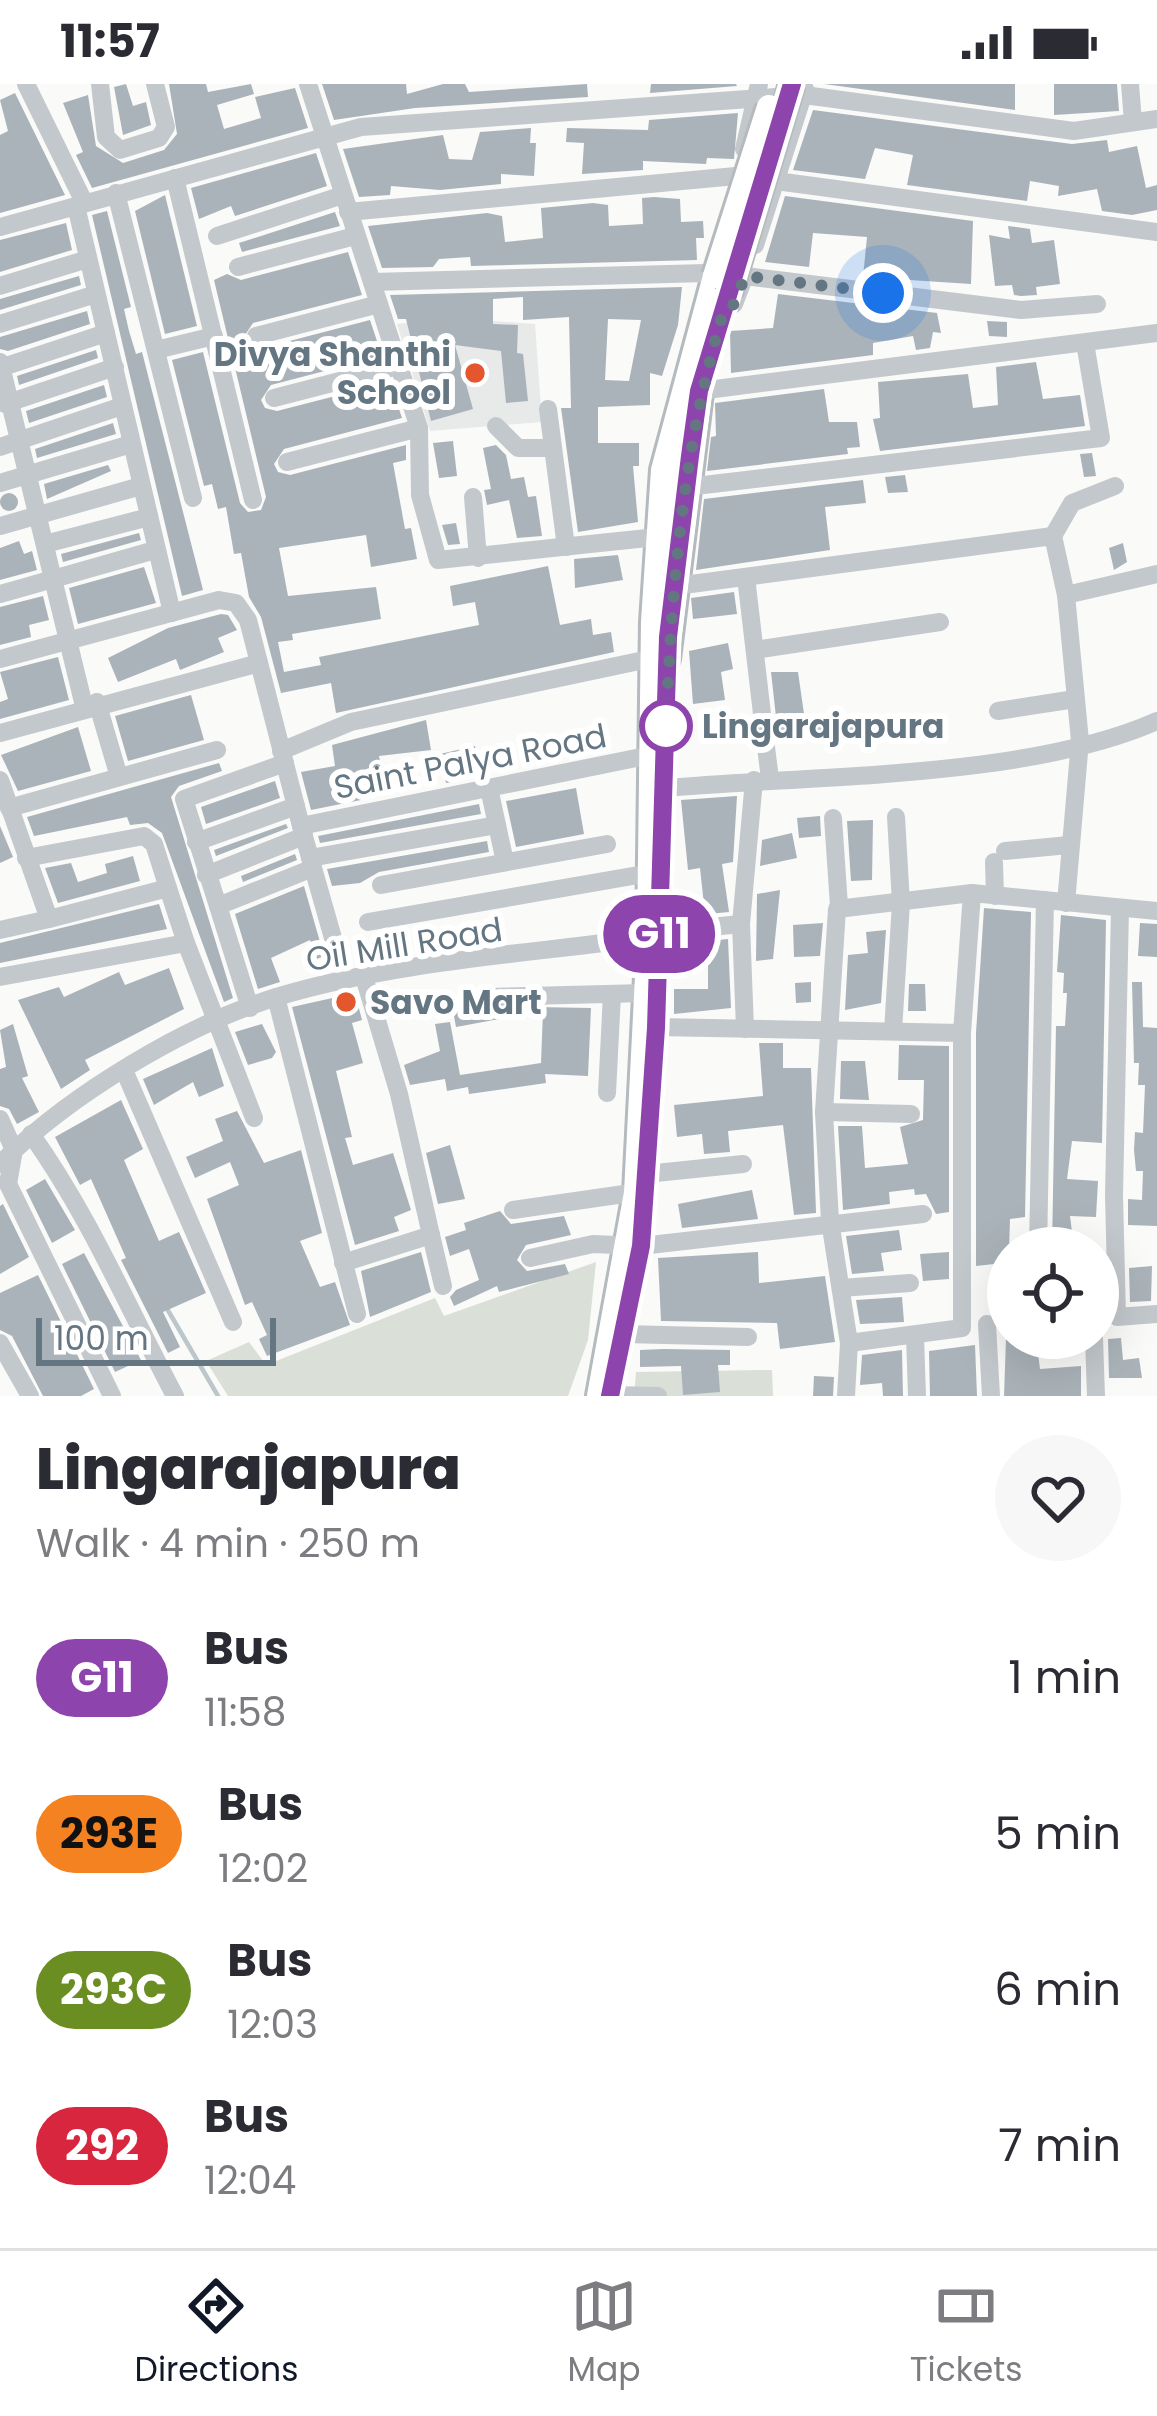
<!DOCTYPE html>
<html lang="en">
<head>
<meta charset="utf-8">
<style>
	:root { --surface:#fff; --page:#f7f7f7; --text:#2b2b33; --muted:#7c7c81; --line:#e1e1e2; --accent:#111827 }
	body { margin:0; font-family:Poppins,sans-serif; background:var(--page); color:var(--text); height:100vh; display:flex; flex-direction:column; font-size:45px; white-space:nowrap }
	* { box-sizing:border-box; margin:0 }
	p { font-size:39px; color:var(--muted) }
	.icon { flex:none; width:66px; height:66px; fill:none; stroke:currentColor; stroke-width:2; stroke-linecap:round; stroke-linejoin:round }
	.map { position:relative; height:1312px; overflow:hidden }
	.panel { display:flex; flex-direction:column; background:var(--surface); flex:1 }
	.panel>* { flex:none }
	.badge { padding:0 24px; border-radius:39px; font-size:42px; line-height:78px }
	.buttons { position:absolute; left:987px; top:1143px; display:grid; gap:24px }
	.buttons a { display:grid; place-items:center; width:132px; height:132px; border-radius:50%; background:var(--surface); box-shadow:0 12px 48px #0002; font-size:60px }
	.scale { position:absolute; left:36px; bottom:30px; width:240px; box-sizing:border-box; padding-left:12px; border:6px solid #657683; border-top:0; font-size:33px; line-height:42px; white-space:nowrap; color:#657683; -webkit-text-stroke:9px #fff; paint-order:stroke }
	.you { position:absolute; width:60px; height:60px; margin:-30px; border:9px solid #fff; border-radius:50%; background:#1a73e8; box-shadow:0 0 0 18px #1a73e833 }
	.map>.badge { position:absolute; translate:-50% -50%; box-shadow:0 0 0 6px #fff }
	.round { display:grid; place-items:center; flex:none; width:126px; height:126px; border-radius:63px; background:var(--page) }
	.headline { display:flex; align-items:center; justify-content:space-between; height:204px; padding:0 36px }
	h1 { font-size:57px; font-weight:800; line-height:90px }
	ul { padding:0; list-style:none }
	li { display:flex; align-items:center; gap:36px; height:156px; padding:0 36px }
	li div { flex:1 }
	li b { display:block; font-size:45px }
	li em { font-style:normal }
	li .badge { min-width:132px; font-weight:700; text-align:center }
	.status { display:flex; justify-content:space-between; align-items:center; height:84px; padding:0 60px; background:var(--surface); direction:ltr }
	.status svg { height:33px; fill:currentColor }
	.tabs { display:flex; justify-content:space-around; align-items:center; height:168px; border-top:3px solid var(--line); background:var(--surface); font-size:33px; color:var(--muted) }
	.tabs a { display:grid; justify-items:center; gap:6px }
	.tabs .on { color:var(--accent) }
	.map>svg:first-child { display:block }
</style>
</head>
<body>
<div class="status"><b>11:57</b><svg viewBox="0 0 49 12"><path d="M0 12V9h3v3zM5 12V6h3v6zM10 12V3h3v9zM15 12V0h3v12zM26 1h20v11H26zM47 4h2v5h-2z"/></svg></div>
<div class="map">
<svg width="1157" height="1312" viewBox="0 0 1157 1312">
	<rect width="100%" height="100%" fill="#fafaf8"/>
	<polygon fill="#e8e9e9" points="453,234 535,240 542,338 430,347 397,240"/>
	<g fill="#dadfd7">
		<polygon points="596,1178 588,1256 568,1312 228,1312 206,1277 249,1258 266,1281 435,1214 444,1232"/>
		<polygon points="772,1286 773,1312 634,1312 636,1288"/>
	</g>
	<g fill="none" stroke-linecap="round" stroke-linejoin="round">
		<polyline stroke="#bbc7cb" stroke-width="4.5" points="166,1223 218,1312"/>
	</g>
	<g fill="#aab3b9" fill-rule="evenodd">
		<polygon points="126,0 133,22 146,18 151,41 123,51 114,3"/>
		<polygon points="169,0 206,0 208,8 251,0 254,10 217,21 224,45 261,34 255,13 295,4 308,44 92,104 76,71 83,68 63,19 88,11 96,62 123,79 164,66 177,50"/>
		<polygon points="322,0 406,0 407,10 443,0 465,0 469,8 587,0 588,13 415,24 334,36"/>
		<polygon points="651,0 736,0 737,2 650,9"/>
		<polygon points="824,0 1015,0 1015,26"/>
		<polygon points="1054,0 1117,0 1119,27 1054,31"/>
		<polygon points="15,9 65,111 0,129 0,51 8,47 0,16"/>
		<polygon points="813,26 1072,60 1107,56 1109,68 1137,62 1146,104 1157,101 1157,126 1132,131 1102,127 1097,105 1058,112 1059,102 1030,97 1027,117 907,101 913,71 875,64 865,95 793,86"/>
		<polygon points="738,29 734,75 707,74 706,80 643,77 643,86 582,90 584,59 566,58 567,44 648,46 649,36"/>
		<polygon points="531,44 530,59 536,59 534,92 501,90 501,100 440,106 391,102 390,111 359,113 343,65 443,51 449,75 472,76 480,48"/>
		<polygon points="316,69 327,102 235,132 231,122 199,135 191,104"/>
		<polygon points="165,111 197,242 165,250 135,127"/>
		<polygon points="785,112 973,137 971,200 863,193 867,153 813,149 809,183 765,178"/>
		<polygon points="654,113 680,115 681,138 703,137 704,154 696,154 697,176 471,182 470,173 439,175 433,183 382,184 368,142 487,129 502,132 505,158 543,154 541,124 593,119 608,121 609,142 643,140 642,114"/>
		<polygon points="107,127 131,223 124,225 129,247 136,270 142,268 203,506 182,512 92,131"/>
		<polygon points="335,128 340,142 242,168 239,159"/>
		<polygon points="66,139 72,166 0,188 0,156"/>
		<polygon points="1008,142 1030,145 1032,159 1054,156 1060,200 1036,203 1037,211 1021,212 1014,211 1012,201 995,202 989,151 1010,155"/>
		<polygon points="348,168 362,211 253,239 243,254 247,262 259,265 370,236 382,272 271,301 261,316 265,324 277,327 390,298 402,334 284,365 274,380 278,388 290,391 406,361 406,376 393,379 405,445 411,444 417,475 371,483 366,451 279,464 288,512 376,503 381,535 292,550 293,556 278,558 284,588 321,581 319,573 479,541 475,518 453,522 450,502 548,482 560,541 591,535 593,551 611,548 614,568 336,629 331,599 281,609 261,533 249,513 241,469 234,470 226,423 218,425 212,400 204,402 172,276 203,268 240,419 248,428 261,426 266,413 214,196 227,190 241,196"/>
		<polygon points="79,192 81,201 0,226 0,215"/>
		<path d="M682 203 678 241 662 292 650 289V321L598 323V359H639V382H633L638 438 578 448 561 324H571L569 233 523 236V213L493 215V240L518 241 517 269 523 270 528 317 506 319 501 267 455 261 473 325 431 337 406 235H398L390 211ZM608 235 641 236 629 297 605 296Z"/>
		<polygon points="778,210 937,229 941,249 933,248 930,264 916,266 913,252 873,259 873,271 731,289 730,247 773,244"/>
		<polygon points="87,227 90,240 8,267 0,265 0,253"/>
		<polygon points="987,237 1007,238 1007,253 989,252"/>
		<polygon points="96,266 98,274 19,301 17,292"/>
		<polygon points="1036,278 1043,315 1080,311 1085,342 880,367 873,335 880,334 878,298 968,290 973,324 998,321 996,283"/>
		<polygon points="104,301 107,313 29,339 26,327"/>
		<polygon points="824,305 829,338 857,338 860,363 847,364 848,370 707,387 711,353 716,352 715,319"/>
		<polygon points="113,339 116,350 37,374 35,365"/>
		<polygon points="453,357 457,392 439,394 433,359"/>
		<polygon points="496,361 506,371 511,395 524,393 528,413 536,412 542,452 517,454 509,416 487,421 484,406 491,405 483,364"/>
		<polygon points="1092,369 1096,392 1084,393 1080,370"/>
		<polygon points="108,381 111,387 47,415 44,400"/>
		<polygon points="905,391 908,408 888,409 885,393"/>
		<polygon points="863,396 866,419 825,423 830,466 696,486 704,415"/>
		<circle cx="9" cy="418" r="9"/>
		<polygon points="456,439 460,460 448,461 442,441"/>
		<polygon points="139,449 141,456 63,478 61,470"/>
		<polygon points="19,457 24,470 32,467 37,486 0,496 0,464"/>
		<polygon points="1123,459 1127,478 1114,486 1109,464"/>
		<polygon points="618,471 623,496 575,504 574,475"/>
		<polygon points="144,483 156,519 78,540 69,504"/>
		<polygon points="734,508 737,530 693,535 691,514"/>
		<polygon points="43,512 49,536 29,541 31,553 0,561 0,523"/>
		<polygon points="221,530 228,531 237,546 218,554 224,568 180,586 176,575 118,598 108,574 168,544"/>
		<polygon points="728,559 733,585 721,588 725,616 693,620 689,567"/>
		<polygon points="58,573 69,616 0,635 0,618 8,615 0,588"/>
		<polygon points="771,588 798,588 804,630 776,633"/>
		<polygon points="191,611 204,656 128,677 115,632"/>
		<polygon points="426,636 431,666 379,672 386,711 311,726 301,688 335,682 332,661"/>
		<polygon points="78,643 91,687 18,707 1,671"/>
		<polygon points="475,662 482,692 446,699 440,670"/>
		<polygon points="219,679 222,687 179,702 171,713 233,914 224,918 162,749 148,739 130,741 127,733 34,752 27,733"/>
		<polygon points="275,697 280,714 206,740 201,723"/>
		<polygon points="576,704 584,750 516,763 506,717"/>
		<polygon points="737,712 733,778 722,780 729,828 666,834 666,829 704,821 700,784 688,786 681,716"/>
		<polygon points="479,720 481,730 320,759 318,752"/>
		<polygon points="820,732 821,752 799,754 797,734"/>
		<polygon points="873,736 872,796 851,797 847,737"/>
		<polygon points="286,740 288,744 216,772 214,766"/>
		<polygon points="0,742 13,773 0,779"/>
		<polygon points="792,749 797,774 760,782 762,756"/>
		<polygon points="487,757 489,768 379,788 360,799 332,802 327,785"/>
		<polygon points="295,770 297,776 243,798 241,792"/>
		<polygon points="133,772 140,797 58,819 45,784 71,779 78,798 107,789 105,780"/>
		<polygon points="304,802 324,872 317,875 310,856 271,874 280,898 258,905 235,830"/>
		<polygon points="780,806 773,875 756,877 757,810"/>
		<polygon points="159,820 167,845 0,879 0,859"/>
		<polygon points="984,824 1031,828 1025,1133 1010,1135 1008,1197 996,1198 994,1180 976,1182 976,1193 976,949"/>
		<polygon points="1061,831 1106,836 1102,1059 1072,1057 1067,1095 1098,1097 1096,1133 1070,1132 1074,1164 1052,1164 1056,942 1065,942 1067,909 1063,909 1064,889 1057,888"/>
		<polygon points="823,839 820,872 794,873 793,841"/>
		<polygon points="1140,839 1157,840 1157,873 1138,872"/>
		<polygon points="886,846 881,919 845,926 848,871 868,869 866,848"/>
		<polygon points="728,855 731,924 674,930 674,905 708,905 708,879 683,883 680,860"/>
		<polygon points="169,884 184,925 85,976 90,986 61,1005 18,916 59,903 64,913 119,888 125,901"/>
		<polygon points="811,898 811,918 796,919 795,899"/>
		<polygon points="1132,898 1142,898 1143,943 1157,944 1157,1142 1128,1141 1128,1115 1142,1116 1143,1087 1136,1087 1134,1066 1135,1048 1143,1049 1145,1001 1138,1001 1139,979 1134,979"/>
		<polygon points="909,900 925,900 926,927 908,927"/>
		<polygon points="355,909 362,936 352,939 363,979 336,987 352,1053 345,1054 353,1081 393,1069 411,1126 394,1133 399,1147 355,1161 292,923"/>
		<polygon points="477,922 591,924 588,992 545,990 546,999 469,1010 468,1003 447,1007 445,995 410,1001 404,981 440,967 435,940 450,938 460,991 541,979 543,927 456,943 453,927"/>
		<polygon points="13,940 28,992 22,994 39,1028 17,1040 9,1025 0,1022 0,985 6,983 0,946"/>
		<polygon points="262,940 276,968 272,974 248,981 235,948"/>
		<polygon points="759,959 783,959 783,984 811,984 816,1129 794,1131 783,1041 728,1047 730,1068 704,1070 702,1050 677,1053 674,1021 763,1012"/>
		<polygon points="899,961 949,962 949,1128 936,1130 926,1110 915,1111 914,1105 889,1108 890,1120 843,1126 838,1042 862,1042 865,1084 908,1080 900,1043 923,1036 924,996 898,996"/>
		<polygon points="212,964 224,1002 199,1013 193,998 154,1021 143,995"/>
		<polygon points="841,977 865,977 869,1016 840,1015"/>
		<polygon points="121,1016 143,1065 124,1076 159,1157 179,1148 206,1209 163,1228 180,1263 168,1269 121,1176 126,1174 91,1095 80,1101 55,1053"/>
		<polygon points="237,1027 264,1079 301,1066 322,1149 300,1157 320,1203 335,1198 350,1241 267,1272 259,1255 267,1251 252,1218 245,1221 207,1115 239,1101 230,1078 195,1094 186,1073 223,1057 215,1035"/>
		<polygon points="450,1061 465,1115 438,1120 426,1069"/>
		<polygon points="45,1095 75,1146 52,1159 26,1106"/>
		<polygon points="752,1106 758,1135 682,1144 678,1120"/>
		<polygon points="3,1120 29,1173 0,1190 0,1122"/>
		<polygon points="500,1127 511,1140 564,1132 571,1151 526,1161 517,1176 527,1187 565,1180 569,1190 499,1208 497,1202 454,1222 450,1213 456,1206 479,1196 469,1165 450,1172 445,1153 466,1146 464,1139"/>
		<polygon points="899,1146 902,1166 881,1169 884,1187 852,1190 846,1152"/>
		<polygon points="421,1168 431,1208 370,1233 361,1187"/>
		<polygon points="758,1168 759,1199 825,1192 835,1258 780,1265 777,1239 661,1237 658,1174"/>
		<polygon points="949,1168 949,1195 923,1197 920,1170"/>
		<polygon points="84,1169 141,1276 115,1288 62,1180"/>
		<polygon points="1152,1182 1151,1217 1130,1218 1129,1184"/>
		<polygon points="38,1191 94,1305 81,1312 43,1312 12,1252 0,1246 0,1209"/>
		<polygon points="902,1213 904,1238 860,1240 856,1216"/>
		<polygon points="1006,1254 1027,1254 1028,1270 1038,1269 1040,1285 1081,1282 1081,1312 1004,1312"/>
		<polygon points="1121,1254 1123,1276 1139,1274 1142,1294 1109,1294 1108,1255"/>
		<polygon points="975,1261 977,1312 930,1312 929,1267"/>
		<polygon points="663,1265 730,1266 730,1281 718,1281 720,1308 683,1311 681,1282 640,1283 640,1266"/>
		<polygon points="902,1266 903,1312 883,1312 882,1299 860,1301 862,1271"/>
		<polygon points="814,1292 834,1293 833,1312 813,1312"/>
	</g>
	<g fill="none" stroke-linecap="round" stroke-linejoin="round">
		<g stroke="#b5babe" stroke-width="30">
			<g id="major">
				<polyline points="667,575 701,301"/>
				<polyline points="599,1312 636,1109 649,853 653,538 663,386 715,192"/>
			</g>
		</g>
		<g stroke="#c3c8cc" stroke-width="18">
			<polyline points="26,0 84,118"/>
			<polyline points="100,0 106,53 120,66 159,54 166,43 155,0"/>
			<polyline points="308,0 419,344 420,411 438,476 657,453"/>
			<polyline points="1130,0 1133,38"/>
			<polyline points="744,65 759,0"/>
			<polyline points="175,94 253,416"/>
			<polyline points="776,97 1157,148"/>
			<polyline points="116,109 193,414"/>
			<polyline points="76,122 172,529"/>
			<polyline points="348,128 736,92"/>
			<polyline points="0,143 361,43 804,11 1074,47 1157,35"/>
			<polyline points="217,152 343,111"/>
			<polyline points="755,161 805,5"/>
			<polyline points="238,183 355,152"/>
			<polyline points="745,192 1021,226 1097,220"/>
			<polyline points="372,198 707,189"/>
			<polyline points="0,202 88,175"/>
			<polyline points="724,227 734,220 742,199"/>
			<polyline points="0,240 96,210"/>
			<polyline points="256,252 379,220"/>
			<polyline points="156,266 214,252"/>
			<polyline points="0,278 84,622"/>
			<polyline points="0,284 106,249"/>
			<polyline points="699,307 1157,249"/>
			<polyline points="274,314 398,282"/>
			<polyline points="5,320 115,283"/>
			<polyline points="548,325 566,463"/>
			<polyline points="496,342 518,364 549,364"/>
			<polyline points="0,363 122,322"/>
			<polyline points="287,378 419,344"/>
			<polyline points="0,399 131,360"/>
			<polyline points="687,403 1101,354 1085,259"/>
			<polyline points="473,413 478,474"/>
			<polyline points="0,442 141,402"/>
			<polyline points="1053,452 1072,419 1115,402"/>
			<polyline points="45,460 149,433"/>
			<polyline points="746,493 764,647"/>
			<polyline points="676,502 1053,452 1066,511 1157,490"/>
			<polyline points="0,510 155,466"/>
			<polyline points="755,566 940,538"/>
			<polyline points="0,575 219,516 236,519 248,536 301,742 651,671"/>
			<polyline points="97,618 119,693"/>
			<polyline points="998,627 1075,615"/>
			<polyline points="0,649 259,579"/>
			<polyline points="281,667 351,638 663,572"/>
			<polyline points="285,679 184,715 218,822 313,784"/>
			<polyline points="770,695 764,647 845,643"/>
			<polyline points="0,696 49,835 168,804 186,859"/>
			<polyline points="489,704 505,778"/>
			<path d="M666 704C811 691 1027 695 1157 637"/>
			<polyline points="9,724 217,666"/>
			<polyline points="833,734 839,822"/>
			<polyline points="301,742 345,896"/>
			<polyline points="196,758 296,722"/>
			<polyline points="1005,767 1069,761"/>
			<polyline points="26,774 144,752 154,760 168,804"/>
			<polyline points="310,774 497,741"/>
			<polyline points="994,778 995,812"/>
			<polyline points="206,791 304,752"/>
			<polyline points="381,801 607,760"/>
			<polyline points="1066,819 1080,657 1066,511"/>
			<polyline points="218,822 250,924"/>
			<polyline points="1120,824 1114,1111 1117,1233 1157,1230"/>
			<polyline points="368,838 650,789"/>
			<polyline points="0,846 49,835"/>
			<polyline points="659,848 741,840"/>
			<polyline points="0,893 186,859 254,1034"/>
			<polyline points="276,913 357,1230"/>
			<polyline points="486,913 645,909"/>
			<polyline points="656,943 962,949 972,809 1157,827"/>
			<polyline points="745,945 741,840 754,696"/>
			<polyline points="893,947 901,819 896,733"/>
			<polyline points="962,949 962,1244 849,1259 830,1137 824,1028 837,825 972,809"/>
			<polyline points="124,986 233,1238"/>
			<polyline points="607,1009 612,910"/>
			<polyline points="824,1028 911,1030"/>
			<polyline points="0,1035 14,1066 8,1100 112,1312"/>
			<path d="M31 1050C90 1133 127 1222 175 1312"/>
			<path d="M0 1080C69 1011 186 940 280 912 398 877 527 870 649 853"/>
			<polyline points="646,1090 743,1080"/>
			<polyline points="513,1126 645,1107"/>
			<polyline points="431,1151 443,1202"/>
			<polyline points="1038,1164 1045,816"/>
			<polyline points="530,1174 593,1160 641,1162 923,1130"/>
			<polyline points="343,1179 431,1151 399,1010 364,893"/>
			<polyline points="841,1204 910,1199"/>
			<polyline points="987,1240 991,1312"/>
			<polyline points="623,1250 748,1253"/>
			<polyline points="915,1252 917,1312"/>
			<polyline points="1094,1254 1096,1312"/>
			<polyline points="0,1259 30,1312"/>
			<polyline points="610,1311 658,1312"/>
			<polyline points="846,1312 849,1259"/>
		</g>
		<use href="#major" stroke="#fff" stroke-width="24"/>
		<g stroke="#b5babe" stroke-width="30" stroke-linecap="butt">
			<g id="major-bridge">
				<polyline points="715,192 769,23"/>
				<polyline points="729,209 792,0"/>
			</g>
		</g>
		<use href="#major-bridge" stroke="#fff" stroke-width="24"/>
	</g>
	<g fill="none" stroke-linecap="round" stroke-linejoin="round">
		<g stroke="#fff" stroke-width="27">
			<polyline id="line" points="610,1312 641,1162 656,944 668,553 690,372 699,307 792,0"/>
		</g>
		<use href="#line" stroke="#8e44ad" stroke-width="18"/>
		<path stroke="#657683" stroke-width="12" stroke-dasharray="0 21.6" d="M666 642C672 502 683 360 724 226L734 220 745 192 883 209"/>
	</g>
	<g fill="#e4572e" stroke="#fff" stroke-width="4.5">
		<circle cx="475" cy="289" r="12"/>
		<circle cx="346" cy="918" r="12"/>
	</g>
	<circle fill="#fff" stroke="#8e44ad" stroke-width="6" cx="666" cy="642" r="24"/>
	<g text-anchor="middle" stroke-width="12" stroke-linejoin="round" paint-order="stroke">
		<g font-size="33" font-weight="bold" fill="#657683" stroke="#fff" text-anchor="end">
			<text x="451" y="282">Divya Shanthi<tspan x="451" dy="38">School</tspan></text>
			<text x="370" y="930" text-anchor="start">Savo Mart</text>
		</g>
		<g font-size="33" font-weight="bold" fill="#657683" stroke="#fff" text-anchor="start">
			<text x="702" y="654">Lingarajapura</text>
		</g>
		<g font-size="33" fill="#657683" stroke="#fff">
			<text transform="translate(470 677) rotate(-11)" y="12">Saint Palya Road</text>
			<text transform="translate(404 860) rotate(-9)" y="12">Oil Mill Road</text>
		</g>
	</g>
</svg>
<div class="buttons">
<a><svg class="icon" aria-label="locate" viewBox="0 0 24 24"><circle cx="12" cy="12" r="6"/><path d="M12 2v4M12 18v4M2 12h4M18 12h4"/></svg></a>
</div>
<div class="scale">100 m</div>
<div class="you" style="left:883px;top:209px"></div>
<b class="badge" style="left:659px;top:850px;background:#8e44ad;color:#fff">G11</b>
</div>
<section class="panel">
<div class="headline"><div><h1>Lingarajapura</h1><p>Walk · 4 min · 250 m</p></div><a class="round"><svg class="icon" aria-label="heart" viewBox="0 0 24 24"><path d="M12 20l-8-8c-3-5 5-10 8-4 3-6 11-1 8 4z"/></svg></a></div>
<ul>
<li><span class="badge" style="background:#8e44ad;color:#fff">G11</span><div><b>Bus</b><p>11:58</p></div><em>1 min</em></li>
<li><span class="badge" style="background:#f58220;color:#111">293E</span><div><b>Bus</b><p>12:02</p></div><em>5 min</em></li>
<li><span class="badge" style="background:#6b8e23;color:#fff">293C</span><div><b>Bus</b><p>12:03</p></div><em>6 min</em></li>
<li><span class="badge" style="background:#d7263d;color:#fff">292</span><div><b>Bus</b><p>12:04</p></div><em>7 min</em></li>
</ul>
</section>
<nav class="tabs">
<a class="on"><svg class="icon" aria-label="directions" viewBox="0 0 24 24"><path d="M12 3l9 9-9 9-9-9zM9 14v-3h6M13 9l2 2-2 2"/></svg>Directions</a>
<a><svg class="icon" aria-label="map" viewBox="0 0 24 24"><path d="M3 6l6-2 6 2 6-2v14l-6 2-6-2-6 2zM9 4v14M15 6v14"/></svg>Map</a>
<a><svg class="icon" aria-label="tickets" viewBox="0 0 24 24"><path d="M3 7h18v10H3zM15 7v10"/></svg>Tickets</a>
</nav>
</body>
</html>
